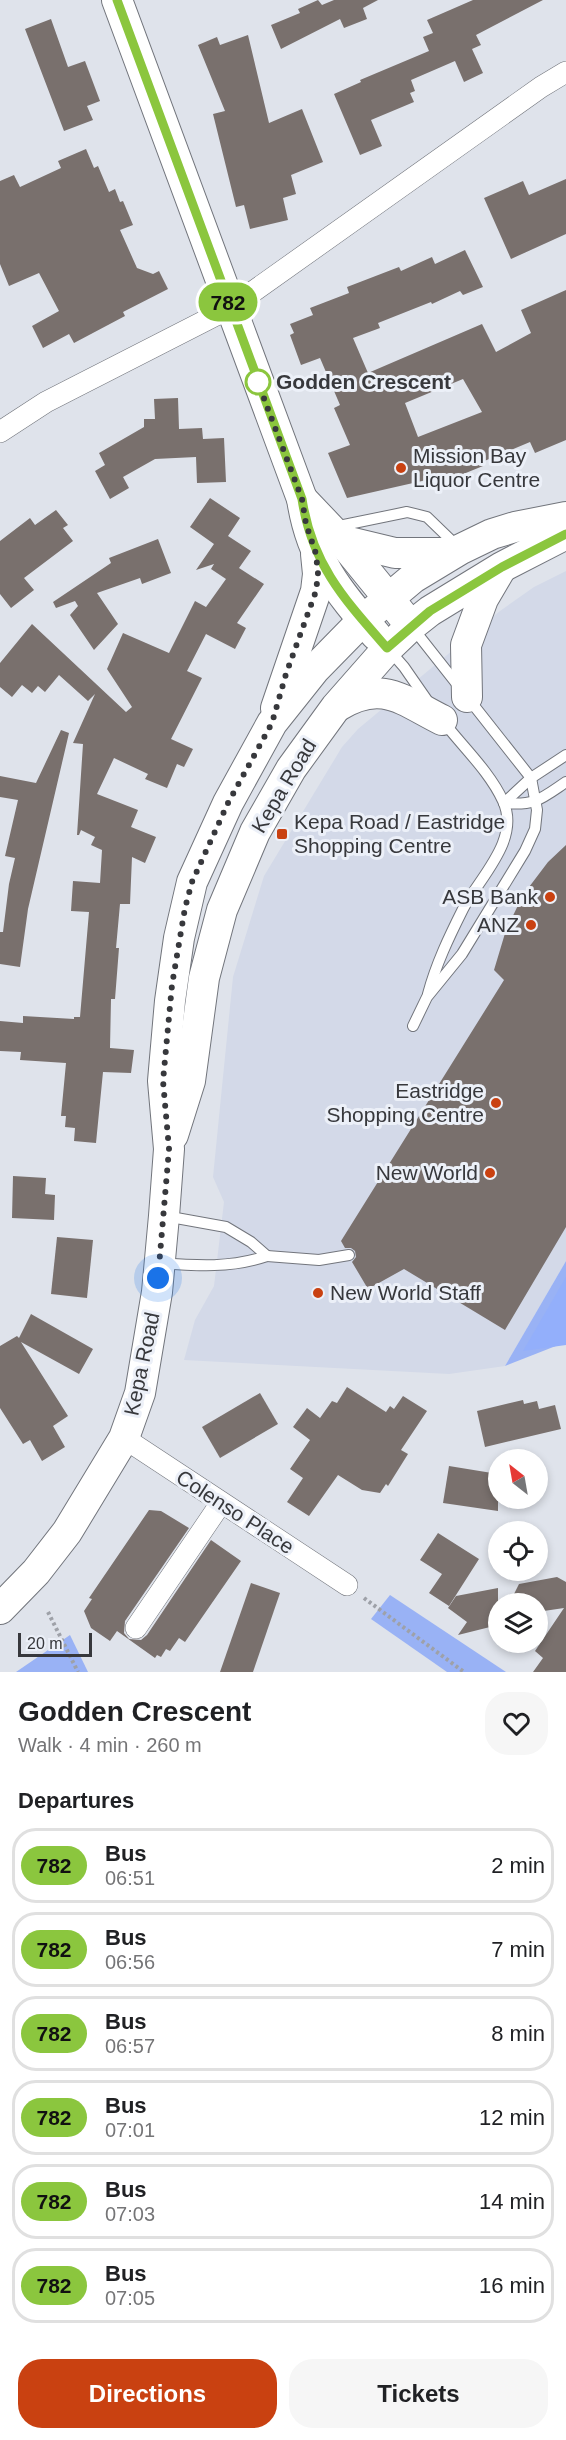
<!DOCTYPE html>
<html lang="en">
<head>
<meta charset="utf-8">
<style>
	:root { --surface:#fff; --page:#f6f6f6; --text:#202124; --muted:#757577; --line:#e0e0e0; --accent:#c94111 }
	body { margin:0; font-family:Helvetica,sans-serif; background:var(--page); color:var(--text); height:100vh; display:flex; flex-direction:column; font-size:22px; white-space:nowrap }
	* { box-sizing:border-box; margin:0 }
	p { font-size:20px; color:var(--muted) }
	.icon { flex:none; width:33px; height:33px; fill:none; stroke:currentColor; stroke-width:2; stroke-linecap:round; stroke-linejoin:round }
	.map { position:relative; height:1672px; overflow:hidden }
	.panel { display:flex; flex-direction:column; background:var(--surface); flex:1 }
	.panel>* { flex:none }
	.badge { padding:0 12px; border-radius:20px; font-size:21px; line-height:39px }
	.needle { width:39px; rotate:329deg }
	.fabs { position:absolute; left:488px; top:1449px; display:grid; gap:12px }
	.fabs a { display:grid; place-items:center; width:60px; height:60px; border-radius:50%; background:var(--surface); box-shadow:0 3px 9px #0003; font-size:30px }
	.scale { position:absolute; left:18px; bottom:15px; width:74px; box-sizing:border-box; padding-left:6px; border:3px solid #37383c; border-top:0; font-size:16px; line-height:21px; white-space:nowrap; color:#37383c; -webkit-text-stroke:4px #ecf0f8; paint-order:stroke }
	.you { position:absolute; width:30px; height:30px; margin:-15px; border:4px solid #fff; border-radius:50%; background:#1a73e8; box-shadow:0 0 0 9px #1a73e833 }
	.map>.badge { position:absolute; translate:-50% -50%; box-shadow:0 0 0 3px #fff }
	h2 { padding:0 18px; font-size:22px; line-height:54px }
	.round { display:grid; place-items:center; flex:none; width:63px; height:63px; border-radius:24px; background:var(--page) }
	.summary { display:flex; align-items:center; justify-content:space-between; height:102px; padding:0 18px }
	h1 { font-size:28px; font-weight:800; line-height:45px }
	.action { display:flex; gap:12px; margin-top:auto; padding:12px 18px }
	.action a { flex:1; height:69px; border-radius:24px; background:var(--accent); color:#fff; font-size:24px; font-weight:800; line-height:69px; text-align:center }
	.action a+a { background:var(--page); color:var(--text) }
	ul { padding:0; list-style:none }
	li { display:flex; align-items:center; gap:18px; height:75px; margin:0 12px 9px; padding:0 6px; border:3px solid var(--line); border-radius:24px }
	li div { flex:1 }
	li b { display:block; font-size:22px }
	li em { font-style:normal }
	li .badge { min-width:66px; font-weight:700; text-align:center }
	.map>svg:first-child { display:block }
</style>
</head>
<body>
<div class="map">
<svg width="566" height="1672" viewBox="0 0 566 1672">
	<rect width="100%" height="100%" fill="#dfe3eb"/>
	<polygon fill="#d3d9e8" points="566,571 566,1261 505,1366 449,1374 184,1360 195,1320 214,1286 224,1202 213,1177 233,977 264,876 342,747 358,729 500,611 534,587"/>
	<g fill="#99b2f5">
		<polygon points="566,1261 566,1342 505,1366"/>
		<polygon points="390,1595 506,1672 447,1672 371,1619"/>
		<polygon points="70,1635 88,1672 16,1672"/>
	</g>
	<polygon fill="#93affb" points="566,1277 566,1345 523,1351"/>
	<g fill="#79706d" fill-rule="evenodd">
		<polygon points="318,0 322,5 334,0 378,0 363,8 367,19 344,28 340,19 281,49 271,25 300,13 298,9"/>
		<polygon points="473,0 543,0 476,35 481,45 472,49 483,73 464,82 455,61 411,80 415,91 410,93 414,102 371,120 382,146 360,155 334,94 361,82 360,80 429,51 423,37 433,33 427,20"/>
		<polygon points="51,19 68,67 85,61 100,101 87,106 93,120 64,131 25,29"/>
		<polygon points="248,35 269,123 302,109 323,162 291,175 296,194 283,198 288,220 250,229 244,205 236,207 213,114 225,111 198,45 217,37 220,45"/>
		<polygon points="86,149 94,168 98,166 109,192 115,189 120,202 123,201 133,225 120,230 137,268 153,274 159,271 168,289 123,312 125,316 74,343 69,334 43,348 32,326 59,311 39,273 9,286 0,264 0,181 14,175 20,187 61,168 58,161"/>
		<polygon points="566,179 566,234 511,259 484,198 523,181 529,195"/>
		<path d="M465 250 483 287 463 295 460 291 432 304 431 302 378 323 380 328 353 338 368 373 482 324 496 352 531 333 521 310 566 290V440L535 453 530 442 482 462 483 466 446 481 444 476 347 498 328 453 350 445 334 408 340 405 320 358 301 365 290 335 294 333 290 324 313 315 310 308 349 293 347 287 399 267 401 271 432 257 435 264ZM463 379 482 412 418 437 405 403Z"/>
		<polygon points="178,398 179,429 202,428 203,439 224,438 226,482 197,483 196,457 155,459 123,477 129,488 110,499 95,471 105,465 99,453 144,427 144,419 155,419 154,399"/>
		<polygon points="210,498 240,518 228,536 251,551 239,568 264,584 237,623 246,628 235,649 206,634 187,671 202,678 171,739 193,749 184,767 177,764 167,788 145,779 148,774 114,758 97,794 138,810 131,827 156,837 145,863 132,857 130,904 120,904 116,948 119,948 115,999 111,999 110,1048 134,1050 131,1073 103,1072 96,1143 74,1141 75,1128 65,1127 66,1116 61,1116 66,1063 20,1060 21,1052 0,1051 0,1021 23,1023 23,1016 74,1019 74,1017 80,1017 89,912 71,911 73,881 100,883 102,850 91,845 95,837 81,830 79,835 77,835 83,744 73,743 95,694 88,701 59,675 45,692 38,686 32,693 22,685 12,697 0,687 0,663 32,624 126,712 132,707 107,669 123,633 169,653 195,601 206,607 226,579 211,569 214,564 196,570 214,544 190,527"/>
		<polygon points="56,510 68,525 63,528 73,541 24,578 34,590 11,608 0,594 0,541 30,518 35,525"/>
		<polygon points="158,539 171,573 142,584 140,578 97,593 118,624 94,650 70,615 78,606 75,601 56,608 53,602 111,563 109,558"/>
		<polygon points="61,730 69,733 28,909 20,967 0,964 0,932 3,932 9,884 15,858 5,856 18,800 0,797 0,776 36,783"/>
		<polygon points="566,845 566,1227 505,1330 404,1269 368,1289 352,1262 356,1257 355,1251 351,1248 345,1248 341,1241 504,980 494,970 506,930 523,895 548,862"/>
		<polygon points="13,1176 46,1178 45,1194 55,1195 54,1220 12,1218"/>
		<polygon points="57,1237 93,1240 87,1298 51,1294"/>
		<polygon points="31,1314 93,1349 79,1374 21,1342 68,1416 53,1426 65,1447 42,1461 30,1440 23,1444 0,1408 0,1346 17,1336 19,1338"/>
		<polygon points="347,1387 386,1412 390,1406 394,1409 403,1396 427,1411 401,1450 408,1454 388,1486 386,1484 380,1493 362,1490 338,1475 309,1516 287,1502 303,1478 290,1469 310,1440 293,1427 307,1408 320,1418 332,1401 337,1403"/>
		<polygon points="260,1393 278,1424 220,1458 202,1427"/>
		<polygon points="523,1400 524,1404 537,1401 539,1409 555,1405 561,1429 485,1447 477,1411"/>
		<polygon points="449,1466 498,1474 498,1511 443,1503"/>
		<polygon points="149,1510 161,1511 189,1528 125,1621 124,1633 129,1639 141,1640 147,1635 211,1540 241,1561 185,1642 179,1638 170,1651 166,1649 161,1657 157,1655 155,1658 117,1631 110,1641 91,1628 84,1611 92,1599 89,1598"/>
		<polygon points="438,1533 479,1559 449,1606 429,1593 442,1574 420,1560"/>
		<polygon points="557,1577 566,1582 566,1672 533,1672 543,1658 535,1651 564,1608 537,1612 537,1604 509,1604 519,1584"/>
		<polygon points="251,1583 280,1593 253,1672 220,1672"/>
		<polygon points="498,1588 498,1625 458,1635 467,1622 448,1608 456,1596"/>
	</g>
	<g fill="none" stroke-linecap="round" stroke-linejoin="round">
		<g stroke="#72757c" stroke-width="12">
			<g id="lane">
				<polyline points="334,527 407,512 427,517 457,546"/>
				<polyline points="412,627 531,778 537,810 535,829 525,851 462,954 427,997 413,1026"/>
				<polyline points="390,651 404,667 429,703"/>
				<polyline points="504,803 531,778 566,755"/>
				<path d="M504 803C535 806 541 799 566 782"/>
				<path d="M428 994C436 964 449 937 463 909 479 878 521 840 503 801 490 772 462 746 442 720"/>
				<polyline points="267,1256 319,1260 349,1255"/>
				<path d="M160 1263C198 1266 231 1268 267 1256L251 1242 226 1227 165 1216"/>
			</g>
		</g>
		<g stroke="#72757c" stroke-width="22">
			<g id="street">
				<polyline points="0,432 46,402 230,308 541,87 566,72"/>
				<polyline points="124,1438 347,1585"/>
				<polyline points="136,1628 221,1503"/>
			</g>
		</g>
		<g stroke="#72757c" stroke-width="32">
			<g id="secondary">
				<path d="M117 0 302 499C311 559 337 590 376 635"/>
				<polyline points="302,499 341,540 402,615"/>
				<polyline points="341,540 395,553 451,553"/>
				<polyline points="467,697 466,645 483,599 500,570"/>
				<path d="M338 706C382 679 402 700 442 720"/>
				<polyline points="276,708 316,591 318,574 316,554"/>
				<polyline points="173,1135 190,1081 204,978 222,910 255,832 291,769 336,707 387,649 411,626 430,611 502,567 566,534"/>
				<polyline points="0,1609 36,1572 67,1532 124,1438 140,1393 157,1292 164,1216 169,1149 163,1081 170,1001 179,938 192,882 228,803 272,723 315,669 363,620 413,578 461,549 492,534 515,527 566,517"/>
			</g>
		</g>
		<g stroke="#9ea1a8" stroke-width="4" stroke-dasharray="3 3" stroke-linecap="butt">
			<polyline points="364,1598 464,1672"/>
			<polyline points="48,1612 78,1672"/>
		</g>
		<use href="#lane" stroke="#fff" stroke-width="10"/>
		<use href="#street" stroke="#fff" stroke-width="21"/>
		<use href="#secondary" stroke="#fff" stroke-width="30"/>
	</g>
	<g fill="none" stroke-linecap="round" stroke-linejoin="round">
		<g stroke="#fff" stroke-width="14">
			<path id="line" d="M117 0 302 499C312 565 345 600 387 648L430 611 502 567 566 534"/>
		</g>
		<use href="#line" stroke="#8bc63e" stroke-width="9"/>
		<polyline stroke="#37383c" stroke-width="6" stroke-dasharray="0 10.8" points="158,1278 169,1149 163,1081 172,985 185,908 192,882 228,803 272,723 286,674 316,591 318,574 316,554 306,524 302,499 254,372 258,382"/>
	</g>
	<circle fill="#fff" stroke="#8bc63e" stroke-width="3" cx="258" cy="382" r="12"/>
	<g fill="#c94111" stroke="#ecf0f8" stroke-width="2">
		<circle cx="401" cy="468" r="6"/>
		<rect x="276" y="828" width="12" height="12" rx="3"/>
		<circle cx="550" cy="897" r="6"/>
		<circle cx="531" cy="925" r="6"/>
		<circle cx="496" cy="1103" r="6"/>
		<circle cx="490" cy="1173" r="6"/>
		<circle cx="318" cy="1293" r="6"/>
	</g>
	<g text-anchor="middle" stroke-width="6" stroke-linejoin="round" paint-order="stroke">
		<g font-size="21" font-weight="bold" fill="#37383c" stroke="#ecf0f8" text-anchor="start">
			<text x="276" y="389">Godden Crescent</text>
		</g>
		<g font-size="21" fill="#37383c" stroke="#ecf0f8" text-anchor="end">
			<text x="413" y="463" text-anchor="start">Mission Bay<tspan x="413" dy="24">Liquor Centre</tspan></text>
			<text x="294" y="829" text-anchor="start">Kepa Road / Eastridge<tspan x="294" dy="24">Shopping Centre</tspan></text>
			<text x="538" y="904">ASB Bank</text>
			<text x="519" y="932">ANZ</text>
			<text x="484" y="1098">Eastridge<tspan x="484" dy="24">Shopping Centre</tspan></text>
			<text x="478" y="1180">New World</text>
			<text x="330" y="1300" text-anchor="start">New World Staff</text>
		</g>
		<g font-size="21" fill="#37383c" stroke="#ecf0f8">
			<text transform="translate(284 786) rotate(-59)" y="7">Kepa Road</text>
			<text transform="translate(142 1364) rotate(-78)" y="7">Kepa Road</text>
			<text transform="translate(235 1512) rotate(33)" y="7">Colenso Place</text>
		</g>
	</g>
</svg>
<div class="fabs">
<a><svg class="needle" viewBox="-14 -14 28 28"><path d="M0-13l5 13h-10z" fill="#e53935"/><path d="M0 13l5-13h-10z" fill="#757577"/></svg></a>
<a><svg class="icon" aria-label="locate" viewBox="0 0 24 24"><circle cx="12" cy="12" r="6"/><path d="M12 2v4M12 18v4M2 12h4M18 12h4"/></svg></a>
<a><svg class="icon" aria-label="layers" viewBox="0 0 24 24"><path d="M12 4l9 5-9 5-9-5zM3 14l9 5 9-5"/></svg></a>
</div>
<div class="scale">20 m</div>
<div class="you" style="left:158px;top:1278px"></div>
<b class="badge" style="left:228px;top:302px;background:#8bc63e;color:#111">782</b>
</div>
<section class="panel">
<div class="summary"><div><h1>Godden Crescent</h1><p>Walk · 4 min · 260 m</p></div><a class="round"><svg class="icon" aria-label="heart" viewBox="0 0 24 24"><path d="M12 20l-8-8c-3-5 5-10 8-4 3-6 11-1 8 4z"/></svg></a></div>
<h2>Departures</h2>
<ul>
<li><span class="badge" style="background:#8bc63e;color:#111">782</span><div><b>Bus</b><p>06:51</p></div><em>2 min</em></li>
<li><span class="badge" style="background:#8bc63e;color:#111">782</span><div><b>Bus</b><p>06:56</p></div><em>7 min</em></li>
<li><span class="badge" style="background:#8bc63e;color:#111">782</span><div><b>Bus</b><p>06:57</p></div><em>8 min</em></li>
<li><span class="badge" style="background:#8bc63e;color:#111">782</span><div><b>Bus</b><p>07:01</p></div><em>12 min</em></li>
<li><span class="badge" style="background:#8bc63e;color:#111">782</span><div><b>Bus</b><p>07:03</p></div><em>14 min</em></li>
<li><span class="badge" style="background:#8bc63e;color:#111">782</span><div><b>Bus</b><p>07:05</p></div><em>16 min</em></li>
</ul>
<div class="action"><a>Directions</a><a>Tickets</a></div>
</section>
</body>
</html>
